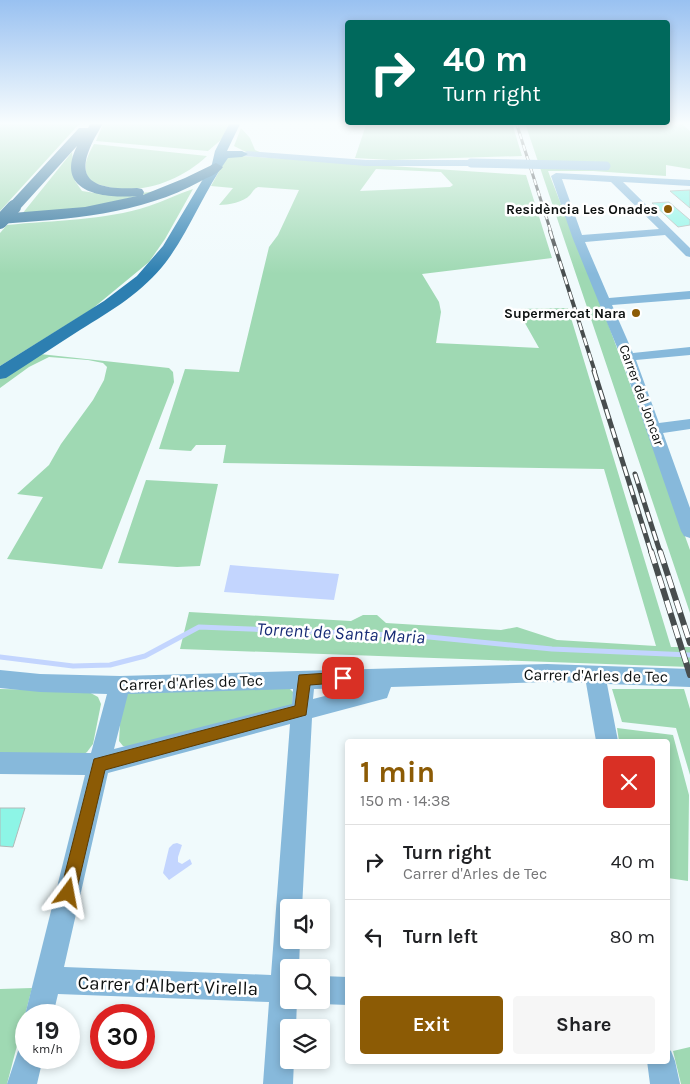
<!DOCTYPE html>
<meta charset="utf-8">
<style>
body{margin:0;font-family:Karla,sans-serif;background:#f6f6f6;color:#202124;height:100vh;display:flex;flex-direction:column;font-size:19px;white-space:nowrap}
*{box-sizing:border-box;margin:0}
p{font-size:16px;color:#757577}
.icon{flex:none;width:28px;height:28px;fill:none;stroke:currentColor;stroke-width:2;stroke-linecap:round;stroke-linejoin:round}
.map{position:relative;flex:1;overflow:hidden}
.details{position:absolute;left:345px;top:739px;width:325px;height:325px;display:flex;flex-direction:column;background:#fff;border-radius:5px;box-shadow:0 2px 8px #0003}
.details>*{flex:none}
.banner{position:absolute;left:345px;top:20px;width:325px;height:105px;border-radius:5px;box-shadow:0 2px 8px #0003;background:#00695c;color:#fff;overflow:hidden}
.controls{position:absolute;left:280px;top:899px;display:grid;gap:10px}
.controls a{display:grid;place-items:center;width:50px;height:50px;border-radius:5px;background:#fff;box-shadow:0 2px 8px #0003;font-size:25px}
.speed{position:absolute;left:15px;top:1004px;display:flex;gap:10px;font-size:25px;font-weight:700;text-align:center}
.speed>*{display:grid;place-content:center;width:65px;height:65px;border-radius:50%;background:#fff;box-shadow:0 2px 8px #0003;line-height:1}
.speed small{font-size:12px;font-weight:400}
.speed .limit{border:8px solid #d22;background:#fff;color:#111}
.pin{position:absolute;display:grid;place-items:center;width:42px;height:42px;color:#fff;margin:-21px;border-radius:10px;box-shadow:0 2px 8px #0006}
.me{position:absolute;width:55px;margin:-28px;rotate:13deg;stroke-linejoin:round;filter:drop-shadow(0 0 4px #0008)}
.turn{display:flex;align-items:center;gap:18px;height:105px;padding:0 15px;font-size:22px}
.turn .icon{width:65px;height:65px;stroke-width:2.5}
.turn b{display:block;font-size:35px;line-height:42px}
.round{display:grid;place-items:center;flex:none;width:52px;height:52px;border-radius:5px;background:#f6f6f6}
.overview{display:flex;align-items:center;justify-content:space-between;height:85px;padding:0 15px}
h1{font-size:30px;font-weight:700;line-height:38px;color:#8c5b05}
.action{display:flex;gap:10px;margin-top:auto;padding:10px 15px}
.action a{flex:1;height:58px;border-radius:5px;background:#8c5b05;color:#fff;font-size:20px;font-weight:700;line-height:58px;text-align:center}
.action a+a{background:#f6f6f6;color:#202124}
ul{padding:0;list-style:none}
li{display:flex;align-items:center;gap:15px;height:75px;padding:0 15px;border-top:1px solid #e0e0e0}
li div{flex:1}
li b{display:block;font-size:19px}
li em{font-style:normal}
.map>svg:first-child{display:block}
</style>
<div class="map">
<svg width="690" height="1084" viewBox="0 0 690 1084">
<rect width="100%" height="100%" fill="#f0fafc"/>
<path fill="#9fd9b3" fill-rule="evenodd" d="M0,122h81l-81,89z
M104,122h125l-7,17 -14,12 -112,-10z
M367,122l145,1 10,33 -131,4 -36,-2z
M680,122l10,9v38l-24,-4v11l-73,-5h-45l62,158 80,221v63l-165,-490z
M241,128l9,10 5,12 9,4 -18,-2 -12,-6z
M94,144l113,12c-31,29 -77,43 -117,25 -9,-13 -3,-24 4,-37z
M72,152l3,29 7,10c30,5 51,4 81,-1l-71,17 -70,7z
M228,155l298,20 26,83 -130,16 17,28 2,10 -5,31 103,5 -22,-39 51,-1 103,339h19v20l-510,-18 9,-37 162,9 12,-6h14l9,8 115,7 16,-3 40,13 99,6 -52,-177 -381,-6 3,-18h-30l-5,6 -32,-2 26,-80 54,3 30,-125 9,-12 21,-45 -41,-3c-4,2 -5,4 -8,8 -6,7 -22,10 -31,10l14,-17 -22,-2zM376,169l65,3 12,13 -3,2 -90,4z
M193,189l-28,50 -16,23 -57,47 -92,57v-133l7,-8c48,-5 96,-4 142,-19 15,-5 29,-12 44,-17z
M40,354l129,14 4,4 1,10 -72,187 -95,-10 36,-62 -26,-3 32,-29 12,-21 32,-44 11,-20 3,-13 -4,-4 -15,-3 -39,-3 -20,10 -29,21v-10z
M146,480l72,4 -18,82 -23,1 -59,-4z
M289,688l4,4 -1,16 -156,42 -13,-4 -4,-5 2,-33 4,-12 6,-5z
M0,689l87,2 11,6 3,7 -8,40 -6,8 -10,7 -77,-2z
M612,689h72l6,20v66l-14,-47 -54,-6z
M617,728l56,7 16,60 -1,86 -20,-3v-137h-49z
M32,988l-25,96h-7v-95z
M690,1047v37h-9l-8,-33z"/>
<path fill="#c3d5fe" d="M230,565l109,9 -5,26 -110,-8z
M177,843l5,2 -4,12v5l4,2 8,-5 2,5 -23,16 -6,-7 6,-25 4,-4z"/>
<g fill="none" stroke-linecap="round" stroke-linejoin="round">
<path stroke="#c3d5fe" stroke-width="5" d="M0,657l73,9 37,-1 35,-9 54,-29 220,9 133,13 138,6"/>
</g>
<path fill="#8df5e6" stroke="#b1bab8" d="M690,190v18l-20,-17z
M669,202l21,18v5l-12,2 -26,-24z
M0,808h25l-12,39 -13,-1z"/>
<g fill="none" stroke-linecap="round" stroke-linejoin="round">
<path fill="#87b9db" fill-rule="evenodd" d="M247,151l119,9h105l5,3 -5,3h-105l-122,-10 -1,-2z
M556,173l134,7v6l-67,-4 67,66v9l-4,-1 -21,-21 -80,7 24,56 81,-7v8l-78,6 21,48 57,-6v8l-54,5 23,63 31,-4v10l-27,4 27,75v30l-6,-2 -3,-5 -60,-174 -48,-118 -22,-63zM562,179l49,3 48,47 -77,6z
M547,664l143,5v18l-83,-3 11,57h-22l-10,-58 -39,-1 -156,5 -4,11 -75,20 -10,190h-13v32h11l-1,28h-10v32h8l-1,28h-7v32h5l-1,24h-30l6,-82 -211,-8 -5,21h-27v3l-1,-3 60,-240 -85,-1v-22l91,1 16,-59 -67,-2 -40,-4v-18l40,4 80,2zM356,688l-43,11 1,-10zM293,689l-1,15 -178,45 14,-55zM290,724l-19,251 -207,-8 44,-194z
M321,976l27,1v28l-27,-1 -9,-4h9z
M26,1045v13h17l-6,26h-30l12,-36z
M668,1049l3,2 4,10 5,23h-30l-3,-23h21z"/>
<path fill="#2d7fb1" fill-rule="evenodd" d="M230,122h11l-14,29h15l6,3 -6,3 -14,1c-24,33 -38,72 -62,104 -23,30 -55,49 -86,68 -25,16 -49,32 -74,48l-6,1v-13l104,-65 33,-25 26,-30 49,-82 3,-13z"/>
<path fill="#226994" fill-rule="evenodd" d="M91,122h13c-29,46 -28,69 33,66l5,1 2,3 -1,3 42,-17 31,-15 7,4c-5,7 -15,10 -22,14 -61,34 -133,38 -201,43v-10l85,-7 52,-11c-34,3 -83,-4 -60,-50l-58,64h-10l-3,-3 73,-79h9z"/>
<g stroke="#474d4e" stroke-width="3">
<path id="rail-far3" d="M516,122l35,110"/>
</g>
<g stroke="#474d4e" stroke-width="4">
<path id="rail-far2" d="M550,231l45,141"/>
</g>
<g stroke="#474d4e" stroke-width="5">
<path id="rail-far1" d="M594,371l57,181
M635,474l25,78"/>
</g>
<g stroke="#474d4e" stroke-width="6">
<path id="rail" d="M651,551l39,124
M660,551l30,92"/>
</g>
<use href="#rail-far3" stroke="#fff" stroke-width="2" stroke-dasharray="6" stroke-linecap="butt"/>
<use href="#rail-far2" stroke="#fff" stroke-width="2.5" stroke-dasharray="8" stroke-linecap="butt"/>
<use href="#rail-far1" stroke="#fff" stroke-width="3" stroke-dasharray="10" stroke-linecap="butt"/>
<use href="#rail" stroke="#fff" stroke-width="4.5" stroke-dasharray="13" stroke-linecap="butt"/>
<path stroke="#87b9db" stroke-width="9" d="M471,163l135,3"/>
<path stroke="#226994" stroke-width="14" d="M0,222l14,-15"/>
</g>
<linearGradient id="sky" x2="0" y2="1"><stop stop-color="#99c1f1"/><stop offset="0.45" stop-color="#f8fdfe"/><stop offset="1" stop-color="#f8fdfe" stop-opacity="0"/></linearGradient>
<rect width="690" height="274" fill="url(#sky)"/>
<path fill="#8c5b05" stroke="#5b3b03" d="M343,672l5,2 2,4 -2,4 -38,3 -4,30 -201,55 -29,123 -2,6 -6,2 -6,-2 -2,-6 34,-134 201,-53 4,-31z"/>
<g fill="#8c5b05" stroke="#fff" stroke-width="2">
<circle cx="668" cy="209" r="5"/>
<circle cx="636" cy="313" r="5"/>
</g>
<g text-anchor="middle" stroke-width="5" stroke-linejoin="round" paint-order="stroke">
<g font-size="14" font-weight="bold" fill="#0d1111" stroke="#fff" text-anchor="end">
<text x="658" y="214">Residència Les Onades</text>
<text x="626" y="318">Supermercat Nara</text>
</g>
<g font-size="14" fill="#0d1111" stroke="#fff">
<text transform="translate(642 395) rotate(70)" y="5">Carrer del Joncar</text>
</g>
<g font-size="16" fill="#0d1111" stroke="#fff">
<text transform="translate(596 675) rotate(1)" y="6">Carrer d'Arles de Tec</text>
<text transform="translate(191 682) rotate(-2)" y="6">Carrer d'Arles de Tec</text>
</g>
<g font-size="18" font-style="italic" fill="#162a75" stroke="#fff">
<text transform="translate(341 633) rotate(3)" y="6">Torrent de Santa Maria</text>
</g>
<g font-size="19" fill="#0d1111" stroke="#fff">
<text transform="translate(168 985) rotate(2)" y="7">Carrer d'Albert Virella</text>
</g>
</g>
</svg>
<div class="controls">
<a><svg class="icon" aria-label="sound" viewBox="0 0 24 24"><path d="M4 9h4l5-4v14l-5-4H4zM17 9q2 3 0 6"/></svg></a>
<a><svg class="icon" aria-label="search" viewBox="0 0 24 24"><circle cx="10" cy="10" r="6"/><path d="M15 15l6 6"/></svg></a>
<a><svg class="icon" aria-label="layers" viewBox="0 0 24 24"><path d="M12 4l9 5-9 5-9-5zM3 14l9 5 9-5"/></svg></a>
</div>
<div class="speed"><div>19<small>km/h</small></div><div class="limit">30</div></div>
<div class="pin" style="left:343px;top:678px;background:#d93025"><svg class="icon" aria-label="arrive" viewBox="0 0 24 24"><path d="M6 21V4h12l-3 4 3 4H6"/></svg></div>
<svg class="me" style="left:68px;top:893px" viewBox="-20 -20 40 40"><path d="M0-17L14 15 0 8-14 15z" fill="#8c5b05" stroke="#fff" stroke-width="4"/></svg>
<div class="banner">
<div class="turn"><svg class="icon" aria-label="right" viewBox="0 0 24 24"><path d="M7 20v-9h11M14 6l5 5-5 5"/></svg><div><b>40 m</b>Turn right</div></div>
</div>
<section class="details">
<div class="overview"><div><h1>1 min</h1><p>150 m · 14:38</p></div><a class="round" style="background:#d93025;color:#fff"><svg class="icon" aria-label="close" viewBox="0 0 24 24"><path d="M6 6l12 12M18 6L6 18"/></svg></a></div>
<ul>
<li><svg class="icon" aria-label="right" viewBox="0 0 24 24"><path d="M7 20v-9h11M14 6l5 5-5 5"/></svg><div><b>Turn right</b><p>Carrer d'Arles de Tec</p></div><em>40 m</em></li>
<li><svg class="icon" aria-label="left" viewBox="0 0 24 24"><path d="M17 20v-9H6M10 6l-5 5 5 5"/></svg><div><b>Turn left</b></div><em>80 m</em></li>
</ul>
<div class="action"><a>Exit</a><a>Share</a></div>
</section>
</div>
